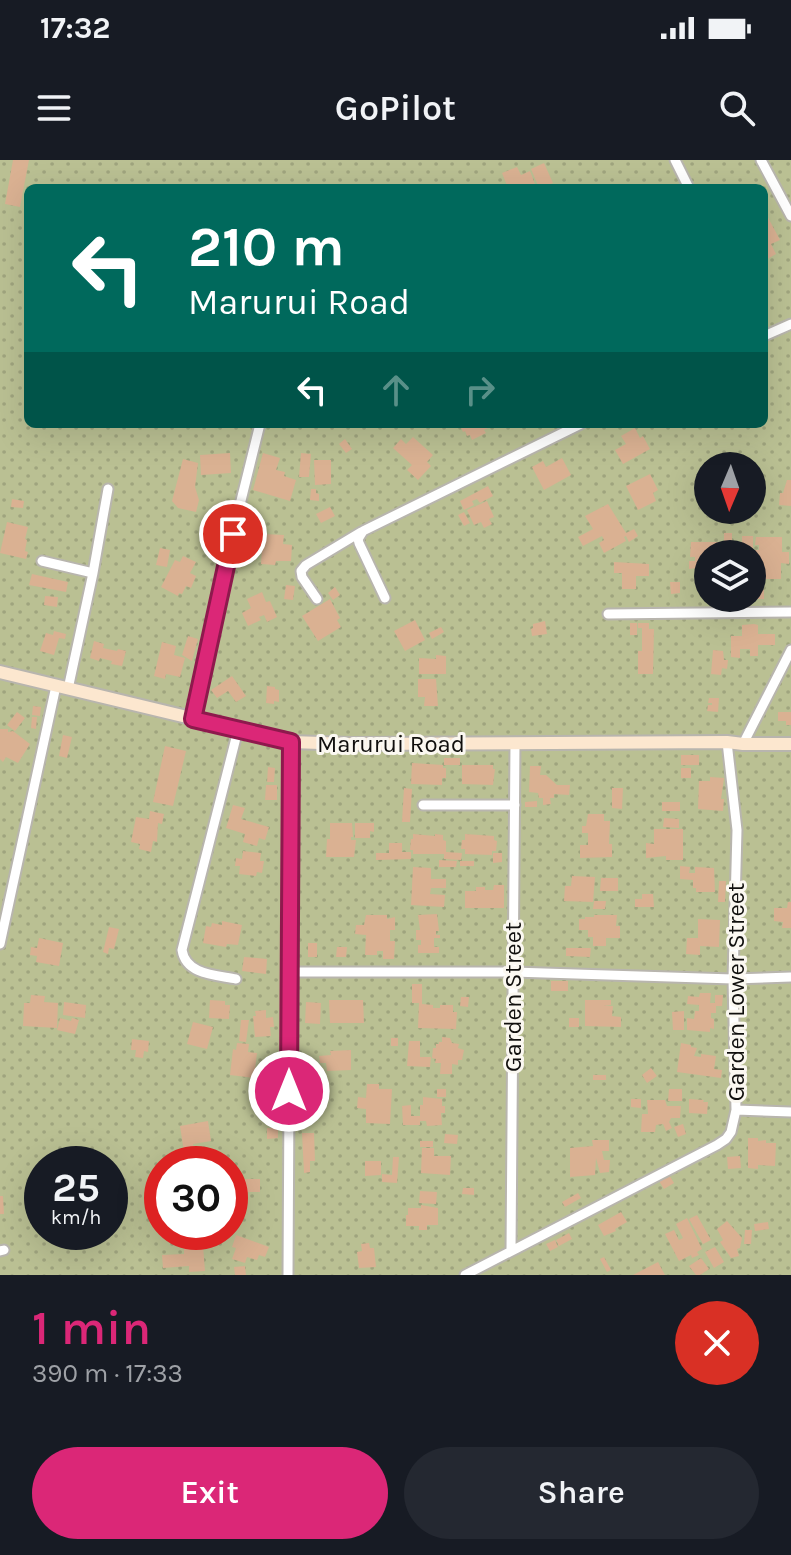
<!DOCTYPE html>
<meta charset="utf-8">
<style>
body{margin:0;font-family:Karla,sans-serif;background:#242831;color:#f1f3f6;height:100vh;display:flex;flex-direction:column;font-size:30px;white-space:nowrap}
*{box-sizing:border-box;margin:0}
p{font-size:26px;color:#9ea1a6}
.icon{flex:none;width:44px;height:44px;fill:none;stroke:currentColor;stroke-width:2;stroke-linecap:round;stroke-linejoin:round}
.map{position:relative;height:1115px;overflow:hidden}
.panel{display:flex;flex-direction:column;background:#171b24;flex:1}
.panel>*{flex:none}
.guide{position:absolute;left:24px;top:24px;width:744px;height:244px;border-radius:12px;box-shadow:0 8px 32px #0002;background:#00695c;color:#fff;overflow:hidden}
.needle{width:52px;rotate:182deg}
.controls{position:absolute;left:694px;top:292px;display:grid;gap:16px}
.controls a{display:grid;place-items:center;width:72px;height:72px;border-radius:50%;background:#171b24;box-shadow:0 8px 32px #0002;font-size:40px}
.speed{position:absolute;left:24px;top:986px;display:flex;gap:16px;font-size:40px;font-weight:700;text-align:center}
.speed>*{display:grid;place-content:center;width:104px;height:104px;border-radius:50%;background:#171b24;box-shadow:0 8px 32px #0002;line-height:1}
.speed small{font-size:20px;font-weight:400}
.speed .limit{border:12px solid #d22;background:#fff;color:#111}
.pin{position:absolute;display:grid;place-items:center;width:68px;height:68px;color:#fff;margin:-34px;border:4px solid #fff;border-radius:50%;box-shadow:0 2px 8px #0007}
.me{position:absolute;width:88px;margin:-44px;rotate:0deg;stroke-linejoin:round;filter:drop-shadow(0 0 6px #0008)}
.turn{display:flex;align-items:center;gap:28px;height:168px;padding:0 32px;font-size:36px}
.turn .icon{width:104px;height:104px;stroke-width:2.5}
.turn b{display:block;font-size:56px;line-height:68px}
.lanes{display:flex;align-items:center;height:76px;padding:0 32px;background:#0003;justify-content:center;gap:40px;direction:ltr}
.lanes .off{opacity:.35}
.round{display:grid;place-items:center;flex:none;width:84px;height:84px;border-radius:42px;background:#242831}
.head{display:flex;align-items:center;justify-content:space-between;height:136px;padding:0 32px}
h1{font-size:48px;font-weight:600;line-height:60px;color:#db2777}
.button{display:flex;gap:16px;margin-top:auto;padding:16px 32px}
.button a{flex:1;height:92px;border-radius:48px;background:#db2777;color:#fff;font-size:32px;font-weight:600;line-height:92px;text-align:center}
.button a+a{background:#242831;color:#f1f3f6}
.status{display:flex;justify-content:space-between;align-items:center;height:56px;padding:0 40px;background:#171b24;direction:ltr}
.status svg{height:22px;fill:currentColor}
header{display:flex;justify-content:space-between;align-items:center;height:104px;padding:0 32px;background:#171b24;font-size:36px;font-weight:600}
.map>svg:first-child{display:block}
</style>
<div class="status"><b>17:32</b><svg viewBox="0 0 49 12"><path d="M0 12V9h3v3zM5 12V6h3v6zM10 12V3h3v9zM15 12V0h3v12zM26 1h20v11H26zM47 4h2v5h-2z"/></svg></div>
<header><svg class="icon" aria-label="menu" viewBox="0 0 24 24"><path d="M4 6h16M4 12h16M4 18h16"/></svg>GoPilot<svg class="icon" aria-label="search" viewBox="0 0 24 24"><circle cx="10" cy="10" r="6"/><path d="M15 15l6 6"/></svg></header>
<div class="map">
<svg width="791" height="1115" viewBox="0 0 791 1115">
<defs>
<pattern id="garden-dots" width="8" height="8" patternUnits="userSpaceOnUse" patternTransform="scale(2)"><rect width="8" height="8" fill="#bac093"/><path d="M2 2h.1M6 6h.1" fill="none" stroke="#9fa47e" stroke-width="1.8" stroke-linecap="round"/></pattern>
</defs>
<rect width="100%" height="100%" fill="#edebe4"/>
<path fill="url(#garden-dots)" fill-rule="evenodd" d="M0,0h791v1115h-791zM28,28h736v236h-736zM708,306h44v44h-44zM708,394h44v44h-44zM42,1004h68v68h-68zM162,1004h68v68h-68z"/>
<path fill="#dab192" d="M13,0h16l-9,47 -15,-3z
M544,3l9,20 -14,5 -8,-19z
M517,7l4,8 9,-4 5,13 -10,4h-17l-6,-15z
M764,50l16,30 -9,4 5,10 -12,7z
M459,264h29l2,3 -6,3 2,3 -14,7 -2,-5 -3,1 -2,-5 -2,1z
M635,268l5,10 3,-2 7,13 -27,15 -8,-14 11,-6 -5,-8z
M413,277l20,18 -6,7 4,4 -13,14 -11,-10 5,-5 -19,-17 8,-9 5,5z
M345,279l7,10 -6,4 -7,-9z
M230,293l1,20 -30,2 -1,-20z
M263,293l17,5 -4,12 9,2 -1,4 12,4 -6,21 -37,-11z
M301,293l10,1 -2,23h-10z
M562,298l9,17 -27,15 -12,-23 11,-6 3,6z
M183,299l15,4 -3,24 4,13 -3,12 -18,-4 -6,-7z
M314,300h17v24l-16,1z
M650,314l8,16 -5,3 3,8 -18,9 -12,-24z
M787,320h4v26l-12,-1 1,-12h3z
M488,326l5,10 -13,7 -3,-4 -5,2 2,4 -10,5 -4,-9z
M311,329h5v4l3,1v7l-9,-1z
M12,339l12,2 -1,7 -12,-1z
M487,341l7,16 -5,2 3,5 -8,4 -3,-6 -7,3 -7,-15z
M608,344l18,29 8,-4 4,7 -9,6 -3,-6 -2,1 2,4 -22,12 -5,-10 5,-3 -2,-4 -19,10 -5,-9 15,-8 -8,-13z
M330,347l5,9 -14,7 -5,-9z
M464,352l6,11 -6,3 -6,-11z
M7,362l21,5 -3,12 2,1 -2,11 3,1 -2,7 -26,-6z
M724,373h8v19h-8z
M263,374l21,1 -1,9 9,1 -1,16h-15l-1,4 -14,-1z
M742,376h11v16h-11z
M756,377h26v15h7v12l-8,-1v16h-23l1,-18h-4v-11h4v-5h-4z
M691,382h30v11l-13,1v13l-19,2v-8h6v-4h-5z
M160,388l10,2 -3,17 -11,-2z
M183,396l13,6 -6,11 6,3 -5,12 -5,-2 -4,8 -3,-1 -1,3 -17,-9 14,-27 5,2z
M614,402l35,2v12h-13v13h-14v-16h-8z
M32,414l36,8 -2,10 -37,-7z
M670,422h10v11l-9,1z
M286,425l9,1 -2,14 -9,-1z
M335,427l5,8 -7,5 -5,-7z
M752,430h12v9h-12z
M262,432l4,10 4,-1 7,16 -10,5 -3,-7 -5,2 2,3 -13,6 -6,-13 9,-5 -4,-9z
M45,436l13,1 -1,10 -13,-2z
M330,439l10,19 -3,2 4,7 -23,14 -16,-25z
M415,460l10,20 -20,11 -11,-20z
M545,461l2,13 -15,2 -1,-7 2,-1v-4z
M630,463h7v12h-7z
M638,463h11v6h5l-1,45h-15v-23h4v-23h-4z
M754,464l4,1v9h17v11h-17v11h-8v-7h-10v9l-9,-1v-21h11v-11z
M441,467l3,5 -12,7 -3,-6z
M54,471l12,3 -1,5 -6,-1 -5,17 -14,-4 6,-18 7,2z
M188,476l10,3 -6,22 -10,-6z
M94,481l10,3 -1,4 14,3 1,-2 8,2 -4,15 -11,-2 1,-3 -12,-3 -1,3 -9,-3z
M162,482l14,4 -2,9 11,3 -5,19 -14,-3 -1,5 -11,-3z
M713,490l10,1 1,9h4l-1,9 -5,-1 -1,7 -10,-1z
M436,495l10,1v18h-27v-16l17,1z
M232,516l14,20 -10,6 -8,-11 -11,7 -6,-8z
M418,519h18l2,27h-14l1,-9h-7z
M267,526l8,1v2l4,1v12l-5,-1v3l-8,-1z
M709,538h10l-1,14 -11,-1 1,-6h4v-2h-4z
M33,546l8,1 -1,9 -8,-1z
M17,552l8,6 -10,13 -8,-6z
M778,552h13v13h-5v-4h-8z
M32,557h5l-1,12 -5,-1z
M0,569h8v3l5,-1 17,13 -12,19 -12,-6 -3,5 -3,-3z
M63,575l9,2 -5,21 -8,-2z
M165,586l21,5 -13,55 -20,-4z
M681,595h18v10h-18z
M444,598h16v7h-16z
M412,603l31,2v3h3v10h-4v7l-31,-1z
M462,605h31v4h2l-2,16 -31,-1z
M530,606h11l-1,9h6l11,10h13l-1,10 -15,-1v4h-4l1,6 -8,1v-7h-4l-1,-5 -9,-1z
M268,607l7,1 -1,14h-7z
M681,608h10v10h-10z
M710,617l14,1 -3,21h3l-1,12 -25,-2 1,-28h11z
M266,625h11v15h-12z
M404,628l8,1 -2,33h-8z
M612,628h11l-1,21 -10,-1z
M537,641v6h-12v-5z
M662,642h18v9h-18z
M233,645l12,3 -4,11 28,8 -4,13 -6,-2 -2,8 -14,-4 2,-8 -19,-6z
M150,651l14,3 -2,10 -4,-1 -1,19 -4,-1 -2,11 -12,-3 1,-5 -9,-2 5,-25 13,2z
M588,654h16v7h6l-1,23h3v13l-32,1v-13h8v-12h-6v-7h4z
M664,658l15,1v9l-16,-1z
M330,663h22l1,14h-2v3h5l-2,17h-28l1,-18h3z
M355,663h19v9l-4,-1v7h-15z
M654,669h29v31h-17v-4l-20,2v-15l8,1z
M413,674l22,2v-2l8,1v5l3,1v11l16,1 -1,7 -17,-1v-5h-31v-4h-3l1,-11h2z
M465,674l29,2v4l3,1 -1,10h-4v4l-27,-1v-5h-4l1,-9h3z
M389,683h13v9h9v7l-35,1v-7h13z
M243,691l18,2 -1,8h4l-2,12 -5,-1 -1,4 -17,-2 1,-8h-5l1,-8 6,1z
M493,693h9v9l-9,1z
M439,700l18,1 -1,6h-17z
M460,701h14v5h-14z
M680,706l10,1 -1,6h6v-6l19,1 1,24h-19v-4h-3v-8l-13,-1z
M413,707l18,1v11h15v9h-15l-1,6 15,1 -1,12 -33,-2z
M572,716l23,1 -2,25 -29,-1 1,-15h6z
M601,718h17v13h-18z
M719,721h7l-1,21h-7z
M494,725h10v23h-39v-17h11v-4h9v3h8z
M642,734h11l1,13h-19v-8h7z
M594,741h12l-1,8h-12z
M788,742h3v26h-9l1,-6 -9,-1v-13h13z
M437,754l2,17h-3v4h4v3h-6v9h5v6h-21v-8h3v-5h-5v-10h4l-2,-15z
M366,755h21v4l8,-2v13h-5v11h5l-1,18h-11v-8h-6v4h-12l1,-20 -11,-1 1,-9h8z
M594,755h23l-1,11h4v12h-14v8h-13v-9h-5v-7h-9v-11h6v-2h9z
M698,759l22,1 -1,27 -19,-1v9l-14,-1 1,-16h11z
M222,761l20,4 -4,20 -11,-1 -1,3 -23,-4 3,-17 5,1 1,-4 10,2z
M109,767l10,2 -5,20 -5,-1 -1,6 -5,-2z
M39,778l24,5 -4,23 -23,-4 1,-6 -7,-1 1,-8 6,1z
M308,783h9v14h-9z
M337,787h10l-1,10h-10z
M566,788h25l-1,9 -24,-1z
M244,797l23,2 -1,15 -24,-3z
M551,821h17v10h-17z
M412,824h10v20l11,1v3h7v-3h13v7h4l-1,17 -38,-1 1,-25h-7z
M700,833h11l-1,10h5v-8h8l-1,11h-6v7h-5v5l3,1v10l-4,-1v4l-23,-2v-12l7,1 1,-8h4v-6l-12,-1 1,-8 11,1z
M31,835l14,1 -1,6 14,1 -1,25 -34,-2 1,-23h6z
M461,837h8l-1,10 -8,-1z
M210,840l15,1v4h5l-1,14 -20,-1z
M329,840h34l1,23h-34z
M585,840h26v5l-7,1h9l-1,10 9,1v10l-36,-1z
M64,842l22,3 -1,13 -22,-3z
M306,842l15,1 -1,21 -15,-1z
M266,850v8l7,-1 1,10h-4l1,9 -16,1 -2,-21h3l-1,-5z
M684,851v19h-11l-1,-18z
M60,858l11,3 1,-3 7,2 -4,14 -18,-4z
M569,858h10v9h-10z
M241,860h8l-3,22 -7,-1z
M193,862l20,5 -6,22 -20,-5z
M442,877l8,1 2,5 7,1 -1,4 6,2 -2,10h-4v5l-6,-1v10h-12l1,-11h-6l1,-4 -4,-1 1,-10h3v-4h3v-2h3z
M391,878h7v8h-7z
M132,879l17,2 -1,11 -4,-1 -1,7 -8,-1 1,-7h-5z
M409,881h11v16h11l-1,10 -23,-1z
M237,883l12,1 -1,8 9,1 -3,25 -24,-3 3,-26 3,1z
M681,883l10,2v2l6,1 -3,8 7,1v-3l15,2 -2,13 8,1 -1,8 -44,-6z
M351,890v20l-24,1 -1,-8h-6l-1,-7 12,-1 -1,-4z
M651,908l6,8 -10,7 -5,-8z
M593,915h13v5h-13z
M367,924h12v5h13l-2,35 -24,-1v-14l-9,-1 1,-11 8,1z
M437,929h9v8h-9z
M669,929h13v12h-14z
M423,937l19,2v7h3v7h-4l1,12 -15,1 -1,-5h-6v4h-17l-1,-19 9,-1v11h9v-11h3z
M631,939h10v9l-10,-1z
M689,939l15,1 -1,2h5l-1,12 -18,-1z
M647,940h18l2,6h14l-1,12h-9l-2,4 3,6 -6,3 -3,-7 -7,1 -1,7h-14l1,-18h6z
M208,961l3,20 -18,3 2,7 -11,1 -4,-26z
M683,964l3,10 -8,3 -4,-10z
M267,968h11v10l-11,1z
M302,973h12l1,28h-5v11l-6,1z
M445,974l13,1 -1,9 -13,-1z
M748,978h10v3l8,-1v3h10l-1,23 -17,-1v4l-10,-1z
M592,980h17v11h-7l2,9h6l-1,12 -9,1 -4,-15 -1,17 -25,2v-29l23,-2z
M420,981h13v6h-13z
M422,988h12v8h17l-1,19 -29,-2z
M740,996l1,12 -13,1 -1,-12z
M393,997h6l-2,26 -15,-1v-8l10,1z
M365,1001h16v14l-16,1z
M669,1015l5,8 -10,6 -5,-8z
M235,1019h25v13h-19l-1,20h-10v-29h5z
M463,1028h11v7l-12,-1z
M420,1031l17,1 -1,12 -17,-1z
M578,1033l3,5 -16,9 -3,-5z
M0,1036h3l1,18h-4z
M421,1045l17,3v17h-11v5h-8v-4h-13v-11h2v-7h13z
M621,1052l6,10 -12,7 1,2 -12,5 -6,-11z
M697,1055l14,25 -8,4 -14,-25z
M687,1058l15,31 -5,3 2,3 -7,3 -1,-3 -12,6 -14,-27 9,-4 5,10 4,-2 -7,-14z
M727,1061l15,17 -2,10 -3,1 2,7 -8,2 -11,-16 3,-2 -6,-11z
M768,1062l1,7 -14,2 -1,-7z
M745,1070h7l-1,14h-7z
M569,1073l3,6 -13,7 -3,-6z
M236,1075l33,12 -4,10 -6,-2 -2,5 -10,-3 -2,6 -13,-4 4,-11 -4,-1z
M555,1080l3,7 -8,4 -4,-7z
M369,1083l1,5h4l2,19 -17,1 -2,-16 5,-1 -1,-7z
M203,1086l2,25 -16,1v-6l-26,2 -1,-13 22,-1v-6z
M715,1087l9,15 -10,6 -9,-16z
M604,1097l7,13 -4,2 -7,-13z
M701,1098l8,11 -9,6h-4l-7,-9z
M658,1102l7,13h-32z
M245,1106l1,9h-11l-1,-8z"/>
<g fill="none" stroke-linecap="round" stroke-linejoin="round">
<g stroke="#b8b5ae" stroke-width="13">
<path id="street" d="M675,0l14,28
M761,0l30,56
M764,176l27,-12
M42,401l51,12 -25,116
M93,413l15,-84
M385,438l-26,-55 -1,-4 5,-8 218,-107
M317,439l-15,-22 -1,-6 5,-6 55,-33
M608,454l183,-2
M193,559l33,-158 34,-137
M743,584l48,-94
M423,645h92
M0,784l56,-258
M290,812h223l220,7 58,-2
M236,819c-20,-4 -50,-4 -54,-29l56,-220
M736,950l55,2
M0,1091l4,-1
M511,1091l4,-508
M288,1115l3,-533
M465,1115l252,-130 9,-6 5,-7 5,-22 -3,-131 4,-149 -10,-88"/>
</g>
<g stroke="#b8b5ae" stroke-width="16">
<path id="secondary" d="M0,512l291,70 59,2 377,-2 16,2h48"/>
</g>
<use href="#street" stroke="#fff" stroke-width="9"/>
<use href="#secondary" stroke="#fce7cf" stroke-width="12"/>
</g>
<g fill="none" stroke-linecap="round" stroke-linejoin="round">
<g stroke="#8e194d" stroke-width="20">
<path id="route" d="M233,374l-40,185 98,23 -2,349"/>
</g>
<use href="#route" stroke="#db2777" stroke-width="14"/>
</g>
<g text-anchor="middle" stroke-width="6" stroke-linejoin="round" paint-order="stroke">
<g font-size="24" fill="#100f0d" stroke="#fbf8f1">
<text x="391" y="592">Marurui Road</text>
<text transform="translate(736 832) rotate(-90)" y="8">Garden Lower Street</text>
<text transform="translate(513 837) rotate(-90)" y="8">Garden Street</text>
</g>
</g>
</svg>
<div class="controls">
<a><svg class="needle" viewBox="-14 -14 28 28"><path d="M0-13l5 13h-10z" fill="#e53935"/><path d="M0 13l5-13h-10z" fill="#9ea1a6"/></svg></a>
<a><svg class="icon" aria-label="layers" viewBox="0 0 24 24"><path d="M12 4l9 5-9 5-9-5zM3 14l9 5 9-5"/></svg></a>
</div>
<div class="speed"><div>25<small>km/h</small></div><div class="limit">30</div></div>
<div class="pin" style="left:233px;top:374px;background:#d93025"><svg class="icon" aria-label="arrive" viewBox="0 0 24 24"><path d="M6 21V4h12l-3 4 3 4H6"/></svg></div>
<svg class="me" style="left:289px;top:931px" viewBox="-20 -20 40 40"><circle r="17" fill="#db2777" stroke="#fff" stroke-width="3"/><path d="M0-11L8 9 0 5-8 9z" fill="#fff"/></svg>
<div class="guide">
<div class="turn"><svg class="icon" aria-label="left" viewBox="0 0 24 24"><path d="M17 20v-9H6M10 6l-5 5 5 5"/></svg><div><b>210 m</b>Marurui Road</div></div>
<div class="lanes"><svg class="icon" aria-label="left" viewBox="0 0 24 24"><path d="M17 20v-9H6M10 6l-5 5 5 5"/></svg><svg class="icon off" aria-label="ahead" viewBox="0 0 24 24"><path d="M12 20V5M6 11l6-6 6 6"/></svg><svg class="icon off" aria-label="right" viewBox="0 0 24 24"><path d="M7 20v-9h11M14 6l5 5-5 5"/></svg></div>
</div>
</div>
<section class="panel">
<div class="head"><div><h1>1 min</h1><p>390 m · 17:33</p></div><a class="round" style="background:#d93025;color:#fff"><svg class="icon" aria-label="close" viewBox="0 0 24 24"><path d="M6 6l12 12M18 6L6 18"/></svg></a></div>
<div class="button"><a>Exit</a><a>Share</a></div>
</section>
